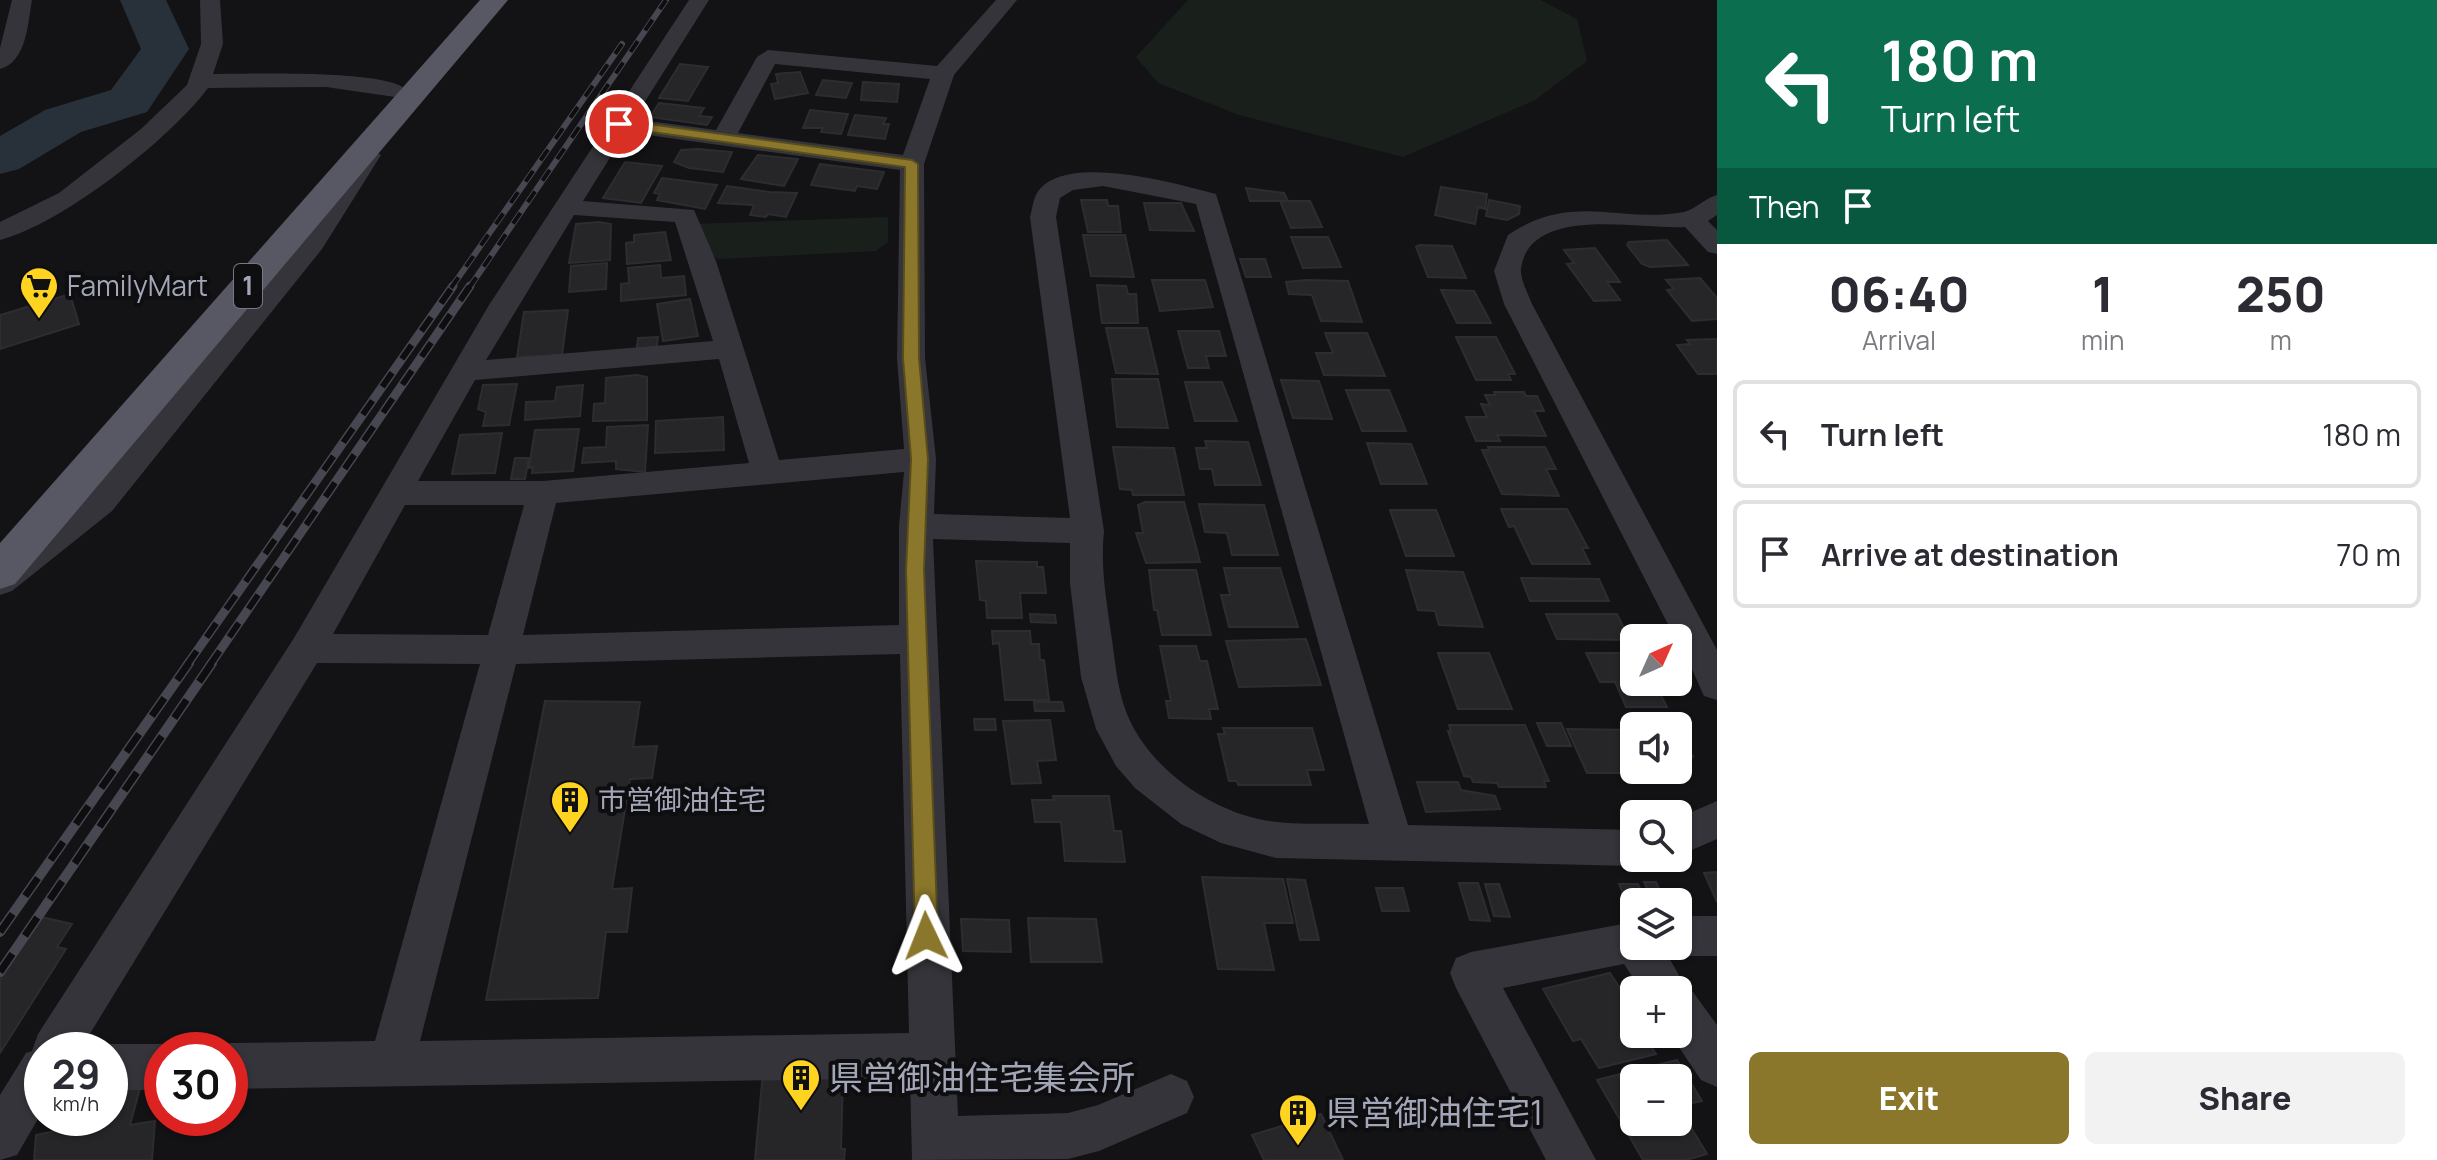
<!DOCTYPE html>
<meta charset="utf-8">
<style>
body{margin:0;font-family:Manrope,"Noto Sans JP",sans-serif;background:#f2f2f3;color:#2b2b33;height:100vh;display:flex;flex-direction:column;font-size:30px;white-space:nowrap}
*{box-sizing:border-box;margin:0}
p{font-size:26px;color:#7c7c81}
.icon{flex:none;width:44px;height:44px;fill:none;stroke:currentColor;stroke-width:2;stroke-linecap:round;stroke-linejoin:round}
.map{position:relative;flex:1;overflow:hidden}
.sheet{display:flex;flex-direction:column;background:#fff;width:720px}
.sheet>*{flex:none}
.hud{background:#0b6e4f;color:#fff;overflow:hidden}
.needle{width:52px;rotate:45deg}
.tools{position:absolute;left:1620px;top:624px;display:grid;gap:16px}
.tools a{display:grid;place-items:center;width:72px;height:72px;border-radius:12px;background:#fff;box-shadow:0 2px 6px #0004;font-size:40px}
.speed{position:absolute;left:24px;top:1032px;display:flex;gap:16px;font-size:40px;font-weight:700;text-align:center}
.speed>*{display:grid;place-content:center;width:104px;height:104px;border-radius:50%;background:#fff;box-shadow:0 2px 6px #0004;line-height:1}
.speed small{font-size:20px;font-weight:400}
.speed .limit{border:12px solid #d22;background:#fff;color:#111}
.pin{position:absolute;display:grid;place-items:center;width:68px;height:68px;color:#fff;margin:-34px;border:4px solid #fff;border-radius:50%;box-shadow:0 2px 8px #0007}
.me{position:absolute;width:88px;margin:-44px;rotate:358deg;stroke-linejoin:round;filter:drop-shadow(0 0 6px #0008)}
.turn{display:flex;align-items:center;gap:28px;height:168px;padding:0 32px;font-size:36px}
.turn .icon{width:104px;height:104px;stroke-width:2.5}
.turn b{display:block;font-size:56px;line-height:68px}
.then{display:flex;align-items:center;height:76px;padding:0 32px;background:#0003;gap:16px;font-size:30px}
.eta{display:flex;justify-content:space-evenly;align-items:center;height:136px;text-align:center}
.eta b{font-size:48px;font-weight:800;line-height:56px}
.action{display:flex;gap:16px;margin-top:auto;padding:16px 32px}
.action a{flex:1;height:92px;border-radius:12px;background:#8a772b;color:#fff;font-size:32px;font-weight:800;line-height:92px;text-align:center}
.action a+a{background:#f2f2f3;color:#2b2b33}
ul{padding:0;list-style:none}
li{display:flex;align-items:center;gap:24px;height:108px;margin:0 16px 12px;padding:0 16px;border:4px solid #e1e1e2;border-radius:12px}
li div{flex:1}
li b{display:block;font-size:30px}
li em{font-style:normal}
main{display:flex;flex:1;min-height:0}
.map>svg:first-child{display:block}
</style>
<main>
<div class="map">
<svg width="1717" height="1160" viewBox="0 0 1717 1160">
<rect width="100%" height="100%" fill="#131315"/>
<path fill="#19201b" d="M1188,0h352l37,19 10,42 -52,39 -132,57 -164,-42 -81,-32 -22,-26z
M888,217v25l-12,9 -157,8 -12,-6 -13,-29z"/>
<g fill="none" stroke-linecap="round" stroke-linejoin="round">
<path fill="#28303a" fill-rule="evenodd" d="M120,0h46l23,49 -42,63 -66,20 -62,37 -19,5v-38l45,-26 66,-20 30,-41z"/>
</g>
<path fill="#262629" stroke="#2d2d31" stroke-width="2" d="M680,64l28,3 -20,34 -29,-3z
M800,72l8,21 -33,6 -4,-15 7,-1 -2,-9z
M823,80l29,3 -6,15 -30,-3z
M863,82l36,2 -2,18 -36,-2z
M659,103l45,5 -5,8 13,1 -5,8 -57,-8z
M810,110l38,4 -7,20 -20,-2 2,-4h-20z
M855,115l31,3 -3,6h6l-4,15 -37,-4z
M698,149l34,3 -9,20 -34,-4 -15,-6 7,-12z
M758,155l40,4 -14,27 -43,-7z
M625,162l37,4 -21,37 -38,-5z
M820,164l64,8 -7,17 -20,-3 -2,5 -44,-6z
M662,178l55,7 -12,24 -48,-9 3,-6 -6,-1z
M727,186l42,6 28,1 -11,24 -18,-3 -2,3 -16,-2 4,-10 -36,-2z
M1441,187l46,7 -2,15 -7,-2 -3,17 -40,-9z
M1246,188l38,5 4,8h-38z
M1081,200h26l1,6h10l3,26h-33z
M1489,200l31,6 -1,8 -12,6 -21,-4z
M1280,201h30l12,26 -31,1z
M1144,203h37l13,28 -44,-1z
M599,222l12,2 -1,36 -41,3 7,-39z
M665,232l6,28 -44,4 -1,-21 8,-1v-7z
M1083,235h42l9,42 -43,-1z
M1291,237h37l13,30 -38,1z
M1667,240l21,25 -38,2 -8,-3 -15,-19 2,-3z
M1419,245l33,1 14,32 -38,-1 -12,-30z
M1595,248l25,34h-13l13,18 -26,1 -27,-37 7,-1 -10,-13z
M1240,259h25l6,18h-25z
M607,263l-1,26 -37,3 2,-26z
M660,265l1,13 23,-2 2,19 -65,6v-17l8,-1 -1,-15z
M1700,278l17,20v21l-25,2 -25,-31 7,-1 -8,-9z
M1152,280h53l8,27 -53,4z
M1307,280l41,1 14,41 -41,-1 -9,-26 -23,-1 -3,-12z
M1097,285l29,1 2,8h8l2,29h-36z
M1441,290l33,1 17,32h-34z
M70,294l9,30 -79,25v-34z
M690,299l8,37 -35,5 -6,-37z
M568,310l-6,45 -45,2 7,-45z
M1106,328h41l11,46 -42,-1z
M1178,331h41l7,25h-20l3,12h-21z
M1325,333h42l18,43 -61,-1 -8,-22h17z
M658,337l-2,16h-20l2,-15z
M1456,337h40l19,37h-7l3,6h-35z
M1717,339v35h-19l-21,-29 13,-1 -3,-4z
M637,375l10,2v43l-54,1 1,-17 11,-1 1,-25z
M1112,379h46l10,49 -51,-1z
M1281,380l38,1 13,38 -39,-1z
M1185,382h37l15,39h-42z
M517,384l-8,41 -26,1 3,-14 -8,-3 5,-24z
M583,385l-3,31 -55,4 1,-18 29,-1 2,-14z
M1346,390h43l17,41h-44z
M1494,392h30l2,4h11l7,15h-10l12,25 -49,-1 3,6h-24l-10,-24h21l-6,-13 9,1 -5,-10h10z
M723,417l1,33 -69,3 1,-32z
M648,425l-3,47 -29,-3v-8l-34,2 2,-15 22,-1 1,-20z
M579,429l-6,42 -41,2 1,-6 -4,1 6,-38z
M502,433l-7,40 -43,1 8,-39z
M1205,441l43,1 13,43h-46l-3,-16h-12l-4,-21h11z
M1367,443l44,1 16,40h-46z
M1113,447l61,1 10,47h-51l-1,-5 -12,-1z
M1488,447h57l11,22h-10l13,27 -57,-2 -20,-44h7z
M515,458h14l-4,21h-14z
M1145,502h39l16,60 -54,1 -10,-30h7l-5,-28z
M1199,504l65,1 14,50h-46l-5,-22 -22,-1z
M1501,509h66l21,39h-6l8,16h-58l-18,-38 -5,1z
M1390,510h46l18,46h-48z
M976,561l61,1v5h6l3,26h-26l2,25h-35l-1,-17 -6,-1z
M1224,568h56l18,59h-69l-8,-32h9z
M1149,570h47l15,65h-49l-5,-25h-3z
M1406,570l57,2 20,55 -44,-2 -4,-14 -17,-1z
M1521,578l78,1 10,22h-79z
M1030,614l25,1 1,8 -25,-1z
M1546,614h71l13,26 -73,-1z
M992,631h38l1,13h8l1,16h4l5,40h-44l-6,-57 -6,1z
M1306,639l15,46 -82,2 -13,-46z
M1160,646h36l4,15h7l11,48h-9l2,10 -42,-1 -3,-17h5z
M1438,653h51l23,56h-54z
M1586,653h48v29h20l13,25h-41l-11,-25h-15z
M545,701l95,1 -7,45 24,-1 -5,32 -22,1 -18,110 20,-1 -5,44h-21l-8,66 -112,2z
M1034,702h28l2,9h-29z
M974,719h21l1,11h-21z
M1050,720l6,40 -19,1 4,22 -29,1 -9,-63z
M1537,723h24l10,23h-24z
M1449,725h76l24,56h-5l2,6h-47l-2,-4 -24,-1 -2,-5 -7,-1 -16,-45 3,1z
M1223,728h89l12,42h-17l4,15h-73l-1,-4h-8l-11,-47h7z
M1567,729l67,1v40l9,3h-56z
M1678,748l15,8 -15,23 -15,-9h15z
M1417,782h41l3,8 34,6 5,13 -74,3z
M1053,796h56l5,35h7l4,31 -60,-1 -4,-39h-26l-3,-22h22z
M1717,872v30l-13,-29z
M1202,877l81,2 10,44h-29l10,47 -56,-1z
M1287,879l18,1 14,60h-19z
M1644,882h12l9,20h-12z
M1459,883h19l12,38 -20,-1z
M1485,884h14l11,33 -16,-1z
M1619,884h19l8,18 -19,1z
M1376,888h27l6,23h-27z
M41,917l31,7 -15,23 9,2 -66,104v-73z
M1028,918l68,1 6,43h-71z
M961,919l48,1 2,32 -48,-1z
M1610,973l24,37v24h10l12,20 -57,14 -18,-29 -8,2 -30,-52z
M1677,1060l25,41 -24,5v-28h-44v44h44v-16l29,48 -21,6h-43l-46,-80z
M763,1071l80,3 -2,75h4l-1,11h-89z
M142,1081l-12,44 25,-4 -3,39h-118l2,-25 24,-5 3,-12h47v-33z
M1321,1114l22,46h-79l-12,-25z"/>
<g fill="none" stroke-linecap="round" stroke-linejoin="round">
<path fill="#34343a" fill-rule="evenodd" d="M12,0h20c-4,22 -5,62 -32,69v-21z
M200,0h20l3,44 -10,30c31,0 177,-5 193,16l-11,7 -69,-10 -118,1c-38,51 -146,136 -208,152v-18l59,-29 82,-64 46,-44 14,-41z
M689,0h20l-75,119 82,11 41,-73 11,-7 169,16 59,-66h21l-63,75 -30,89 1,194 11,101 -2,55 136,4 -40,-301c2,-7 3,-17 7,-24 26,-42 141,-9 179,1l192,631 226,5v28h16l-2,3 -14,5 -358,-8 -55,-15 -40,-19 -46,-36 -19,-22 -20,-37 -15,-52 -11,-94v-40l-137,-4 25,577 110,-3 30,-8 73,-31 16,7 7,16 -7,16 -88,38 -31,8 -156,1 -2,-82 -680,11v-39h-16l16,-7 145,-2 105,-377 -163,-1 -237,387h-38v62l-25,43 -17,5v-65l26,-42 6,-2 6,-17 256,-396 195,-333zM775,64l155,15 -27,76 -165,-22zM626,132l274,38 -3,188 7,91 -125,11 -63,-199 -22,-51 -111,-9zM1103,186l93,18 173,620c-31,-1 -62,1 -92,-2 -58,-6 -120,-47 -146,-99 -13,-26 -15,-55 -19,-83 -5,-37 -12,-72 -8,-109l-48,-314 4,-19 13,-8zM574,215l101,7 38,119 -227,19zM719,359l30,104 -206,18h-125l57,-101zM904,472l-5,54v99l-376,10 33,-132zM405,505h119l-36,130 -155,-1zM900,654l9,379 -489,8 96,-377z
M369,148l12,7 -59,94 -210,262 -100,80 -12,4v-32l90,-68 213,-256 57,-89z
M1717,195v20l-9,6 9,9v24l-9,-2 -23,-25c-44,3 -156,-23 -164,42 -1,10 7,25 11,35l185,346v50l-13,-4 -26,-58h-3l-171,-334 -10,-33 14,-36c65,-44 110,-11 176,-23 12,-3 21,-14 33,-17z
M1717,801v38l-39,17v-38z
M1678,916h39v40h-39l-13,-5 22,38 6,3 24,33v62l-16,-7 -31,-46h8v-44h-37l-17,-26 -121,24 93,172h-50l-90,-172 -6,-15 6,-15 15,-6 163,-30v24h44z
M110,1044h52l13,6h-13v40h-52v-40h-13z"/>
<path fill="#575863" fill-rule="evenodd" d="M480,0h28l-493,584 -15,5v-46z"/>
<g stroke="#464750" stroke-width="6">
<path id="rail-far2" d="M451,288l171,-244
M469,288l197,-288"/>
</g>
<g stroke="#464750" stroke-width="9">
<path id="rail-far1" d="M187,665l266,-379
M210,665l260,-379"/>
</g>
<g stroke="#464750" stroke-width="10">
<path id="rail" d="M0,932l189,-269
M0,972l212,-309"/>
</g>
<use href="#rail-far2" stroke="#0e0e10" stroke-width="4" stroke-dasharray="13" stroke-linecap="butt"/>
<use href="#rail-far1" stroke="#0e0e10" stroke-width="6" stroke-dasharray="17" stroke-linecap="butt"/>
<use href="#rail" stroke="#0e0e10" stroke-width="7" stroke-dasharray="22" stroke-linecap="butt"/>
</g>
<path fill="#8a772b" stroke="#5a4d1c" stroke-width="2" d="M619,120l293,40 6,4 1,194 9,101 -4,111 14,366 -4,8 -8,3 -8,-3 -3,-8 -9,-366 5,-111 -8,-101 2,-191 -290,-40 -2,-3z"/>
<defs>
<g id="supermarket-pin" transform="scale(2)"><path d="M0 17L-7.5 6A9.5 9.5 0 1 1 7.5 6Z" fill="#ffd421" stroke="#0e0e10"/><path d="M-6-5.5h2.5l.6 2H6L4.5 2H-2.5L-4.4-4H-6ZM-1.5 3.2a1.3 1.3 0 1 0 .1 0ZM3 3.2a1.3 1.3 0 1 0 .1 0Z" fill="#111"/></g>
<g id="building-pin" transform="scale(2)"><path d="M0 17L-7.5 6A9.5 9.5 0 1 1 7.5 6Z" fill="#ffd421" stroke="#0e0e10"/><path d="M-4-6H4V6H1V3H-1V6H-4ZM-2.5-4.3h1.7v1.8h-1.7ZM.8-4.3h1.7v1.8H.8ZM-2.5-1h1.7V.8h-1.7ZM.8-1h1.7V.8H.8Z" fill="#111"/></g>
</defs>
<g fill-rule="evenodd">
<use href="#supermarket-pin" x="39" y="286"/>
<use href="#building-pin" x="570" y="800"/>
<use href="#building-pin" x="801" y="1078"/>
<use href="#building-pin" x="1298" y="1113"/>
</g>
<g text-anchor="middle" stroke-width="8" stroke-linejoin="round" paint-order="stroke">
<rect fill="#0e0e10" stroke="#767885" stroke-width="2" x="234" y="264" width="28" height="44" rx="6"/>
<g font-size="26" font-weight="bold" fill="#a3a6b7">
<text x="248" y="295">1</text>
</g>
<g font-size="28" fill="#a3a6b7" stroke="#0e0e10" text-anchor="start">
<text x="67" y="296">FamilyMart</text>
<text x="598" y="810">市営御油住宅</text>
</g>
<g font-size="34" fill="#a3a6b7" stroke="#0e0e10" text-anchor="start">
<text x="829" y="1090">県営御油住宅集会所</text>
<text x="1326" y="1125">県営御油住宅1</text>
</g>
</g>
</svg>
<div class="tools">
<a><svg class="needle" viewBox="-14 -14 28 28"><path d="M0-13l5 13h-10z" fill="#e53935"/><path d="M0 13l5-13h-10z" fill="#7c7c81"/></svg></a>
<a><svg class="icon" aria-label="sound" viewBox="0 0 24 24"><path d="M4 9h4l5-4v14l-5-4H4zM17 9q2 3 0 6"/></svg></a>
<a><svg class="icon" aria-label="search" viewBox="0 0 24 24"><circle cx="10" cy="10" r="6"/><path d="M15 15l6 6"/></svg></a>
<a><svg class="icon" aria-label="layers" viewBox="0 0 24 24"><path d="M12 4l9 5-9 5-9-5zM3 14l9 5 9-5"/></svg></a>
<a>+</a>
<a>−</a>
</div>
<div class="speed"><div>29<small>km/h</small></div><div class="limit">30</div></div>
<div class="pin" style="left:619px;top:124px;background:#d93025"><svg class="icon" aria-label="arrive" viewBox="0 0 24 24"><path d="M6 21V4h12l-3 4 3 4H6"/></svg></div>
<svg class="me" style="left:926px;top:936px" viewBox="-20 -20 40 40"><path d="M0-17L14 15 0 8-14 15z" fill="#8a772b" stroke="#fff" stroke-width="4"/></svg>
</div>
<section class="sheet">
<div class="hud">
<div class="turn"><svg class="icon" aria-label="left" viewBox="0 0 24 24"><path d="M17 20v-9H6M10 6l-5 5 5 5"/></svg><div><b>180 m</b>Turn left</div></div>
<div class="then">Then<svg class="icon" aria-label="arrive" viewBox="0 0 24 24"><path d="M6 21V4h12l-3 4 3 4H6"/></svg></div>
</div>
<div class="eta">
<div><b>06:40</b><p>Arrival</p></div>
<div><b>1</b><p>min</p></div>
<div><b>250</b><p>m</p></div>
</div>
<ul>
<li><svg class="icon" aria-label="left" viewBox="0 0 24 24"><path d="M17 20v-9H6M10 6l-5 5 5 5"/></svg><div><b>Turn left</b></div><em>180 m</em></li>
<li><svg class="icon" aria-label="arrive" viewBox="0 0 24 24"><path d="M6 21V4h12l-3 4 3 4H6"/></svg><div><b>Arrive at destination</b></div><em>70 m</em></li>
</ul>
<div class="action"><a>Exit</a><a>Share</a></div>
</section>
</main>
